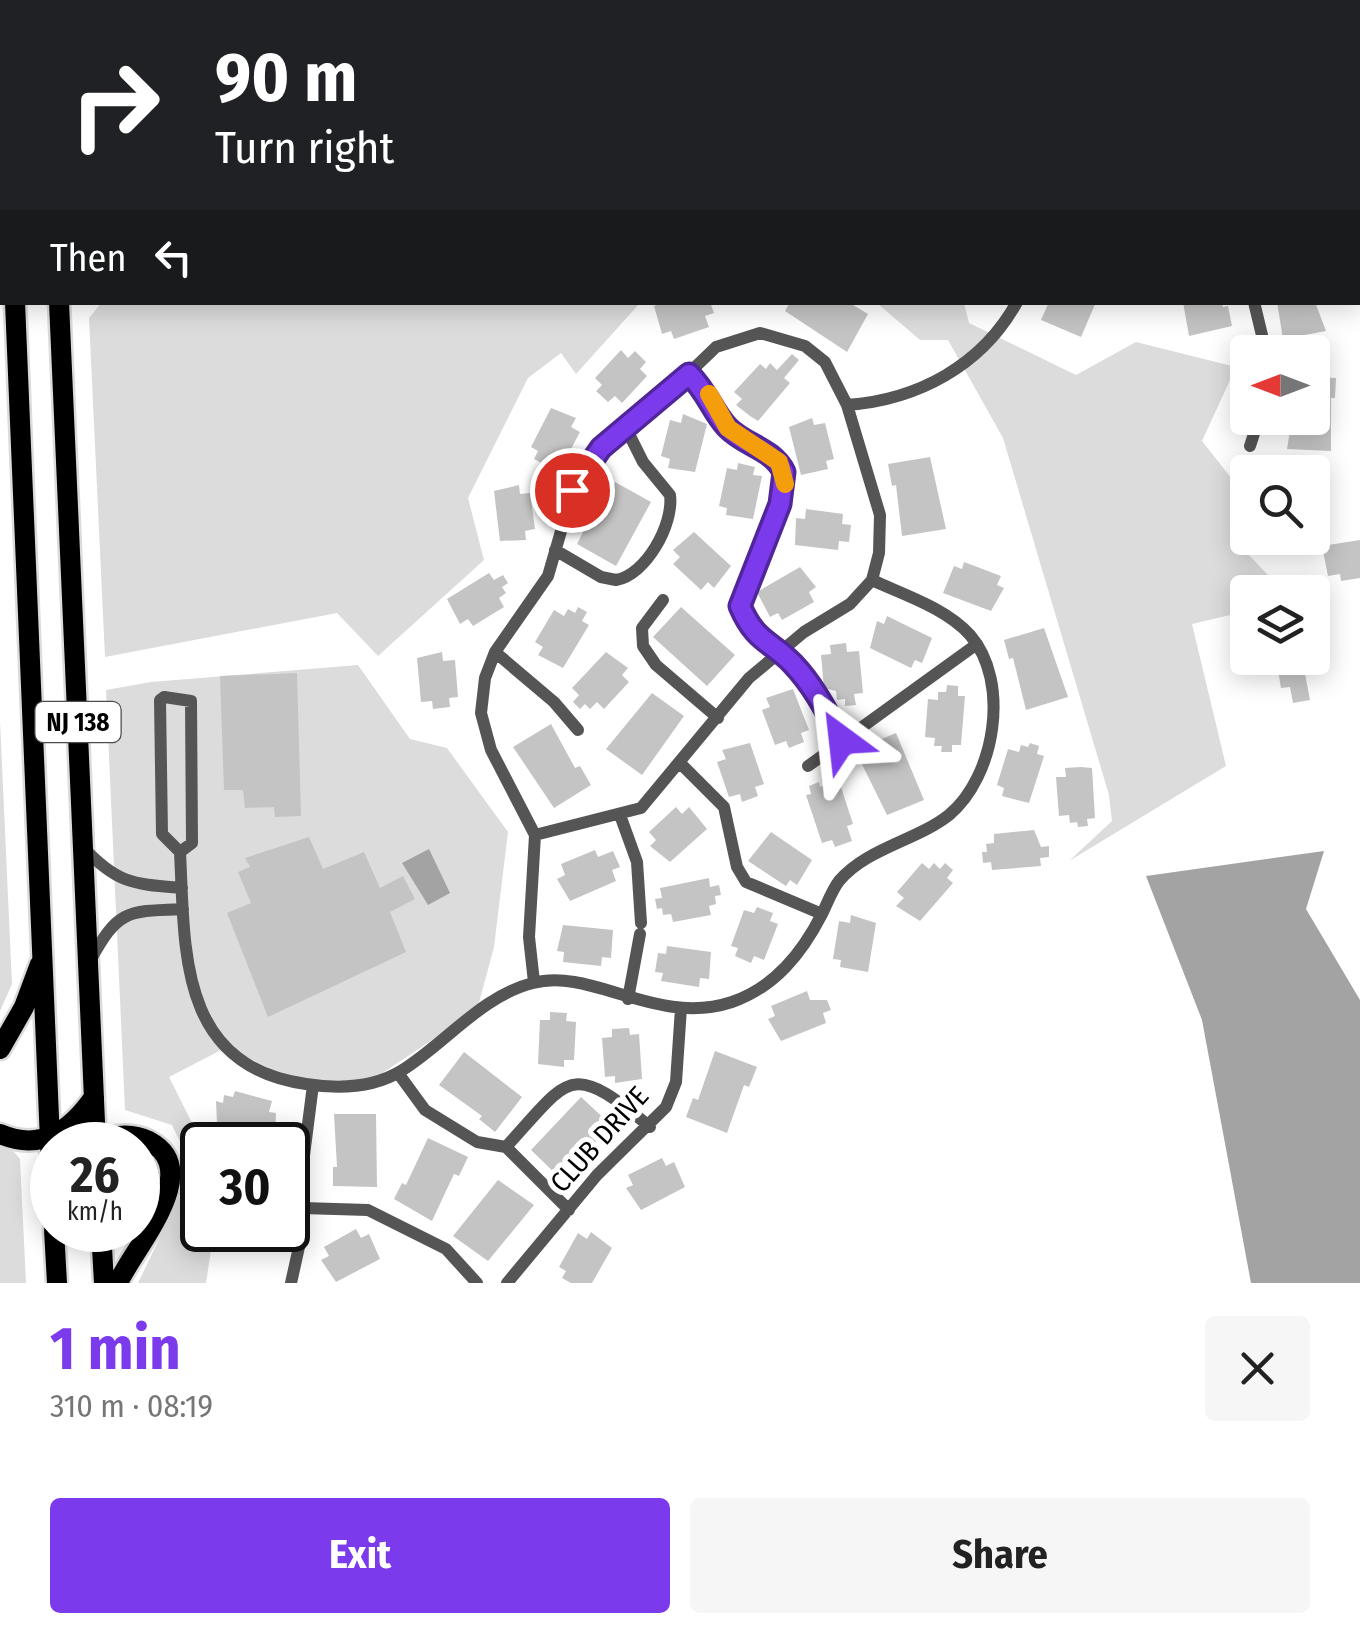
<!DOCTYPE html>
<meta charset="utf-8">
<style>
body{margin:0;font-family:"Fira Sans Condensed",sans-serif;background:#f6f6f6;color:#222;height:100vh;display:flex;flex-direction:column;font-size:38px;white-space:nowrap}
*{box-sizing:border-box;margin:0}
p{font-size:32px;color:#767676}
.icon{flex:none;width:55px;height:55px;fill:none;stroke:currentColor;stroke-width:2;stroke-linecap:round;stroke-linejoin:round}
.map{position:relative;height:1283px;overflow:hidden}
.panel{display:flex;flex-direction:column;background:#fff;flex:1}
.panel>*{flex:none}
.guide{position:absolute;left:0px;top:0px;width:1360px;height:305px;box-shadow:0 5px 25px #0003;background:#202124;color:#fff;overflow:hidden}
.needle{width:65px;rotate:270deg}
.controls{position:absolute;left:1230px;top:335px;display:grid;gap:20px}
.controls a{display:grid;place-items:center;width:100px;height:100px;border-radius:10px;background:#fff;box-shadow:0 5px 25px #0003;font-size:50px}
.speed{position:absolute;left:30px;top:1122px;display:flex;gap:20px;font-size:50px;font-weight:700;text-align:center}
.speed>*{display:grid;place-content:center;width:130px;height:130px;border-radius:50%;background:#fff;box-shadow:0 5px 25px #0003;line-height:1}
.speed small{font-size:25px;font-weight:400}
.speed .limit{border:5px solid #111;border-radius:15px;background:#fff;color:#111}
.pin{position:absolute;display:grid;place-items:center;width:85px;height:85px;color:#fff;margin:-42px;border:5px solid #fff;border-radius:50%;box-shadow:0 2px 10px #0007}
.me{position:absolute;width:110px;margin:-55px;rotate:330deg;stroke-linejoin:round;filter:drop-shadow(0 0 8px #0008)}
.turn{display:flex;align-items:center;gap:35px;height:210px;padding:0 50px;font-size:45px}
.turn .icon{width:130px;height:130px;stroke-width:2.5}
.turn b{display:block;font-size:70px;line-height:85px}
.then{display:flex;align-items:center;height:95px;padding:0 50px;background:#0003;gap:20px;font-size:38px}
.round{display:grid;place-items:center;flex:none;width:105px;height:105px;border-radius:10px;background:#f6f6f6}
.summary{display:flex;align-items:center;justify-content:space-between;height:170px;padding:0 50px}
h1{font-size:60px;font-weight:700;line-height:75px;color:#7c3aed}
.button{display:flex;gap:20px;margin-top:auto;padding:20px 50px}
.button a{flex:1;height:115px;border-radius:10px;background:#7c3aed;color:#fff;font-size:40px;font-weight:700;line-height:115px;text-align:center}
.button a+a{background:#f6f6f6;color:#222}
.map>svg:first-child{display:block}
</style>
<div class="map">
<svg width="1360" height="1283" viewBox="0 0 1360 1283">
<rect width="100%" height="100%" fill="#fff"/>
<path fill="#dcdcdc" d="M361,0h533l1,2h-537z
M102,302h538v1l-64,71 -15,-21 -33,25 -60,120 16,62 -106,96 -41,-43 -232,44 -16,-339z
M877,303h87l5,20 107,52 60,-33 100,25 -34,74 45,57 1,40h13l-13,16 36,38h-36l-1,19 -55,13 34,142 -157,95 43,-40 -3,-26 -106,-357 -55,-98h-28z
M358,665l52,74 37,9 61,84 -14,115 -17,63 -108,72 -57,8 -85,-43 -58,30 34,68 -1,85h12l-8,53h-68l55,-114 -21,-44 -47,-15 -19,-420 45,-8z
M0,721l12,263 -12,27z
M0,1135l20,24 6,124h-26z"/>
<path fill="#a3a3a3" d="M429,849l21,44 -22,12 -26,-42z
M1324,851l-18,58 54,91v283h-109l-49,-263 -56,-144z"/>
<path fill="#c4c4c4" d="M665,302h45l4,11 -9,3 4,11 -35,12 -3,-8 -9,3 -8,-28z
M790,302h58l20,12 -21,38 -62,-41z
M1049,302h47l-15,35 -40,-17z
M1183,302h38l2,5 5,-1 4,20 -43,10z
M1277,302h38l11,29 -43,8z
M621,350l7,8 7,-7 11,11 -6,7 7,7 -25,27 -7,-7 -7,6 -12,-11 6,-6 -7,-7z
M792,354l7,6 -15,18 6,5 -32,38 -8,-5 -14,-11 6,-6 -8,-7 26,-28 6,5 4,-6 7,7z
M1312,377l24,1 -1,20h-4v53l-44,-2 5,-31h20z
M551,408l25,10 -5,9 9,5 -17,32 -10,-5 -4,8 -15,-8 4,-8 -7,-4z
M683,414l24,10 -12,48 -27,-4 2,-9 -9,-3 9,-36 11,3z
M812,418l2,7 11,-2 9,36 -8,2 2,8 -27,6 -12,-48z
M930,457l16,72 -44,7 -6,-51 -4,1 -4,-22z
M738,463l17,4 -2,8 9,1 -9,43 -27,-4 1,-7 -8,-2 8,-38 10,2z
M615,482l36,20 -35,64 -39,-22 9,-18 5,2z
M519,485l1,9 10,-1 5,36 -10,2 1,9 -26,1 -6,-50z
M806,509l37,5 -1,10 9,1 -2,17 -10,-1 -1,9 -43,-5 1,-27 9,1z
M694,532l37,34 -17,22 -6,-6 -7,8 -28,-26 7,-7 -7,-7z
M1360,540v38l-19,3 -1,-7 -12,2 -6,-30z
M964,562l37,14 -4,9 7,3 -13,23 -48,-18 11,-27 8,3z
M800,567l16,20 -7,5 5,10 -32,18 -4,-7 -8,4 -13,-25z
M489,573l5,7 9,-5 5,8 -6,4 4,6 -7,5 5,9 -31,19 -5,-7 -8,5 -13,-25z
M578,607l9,5 -5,9 7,4 -26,43 -25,-13 5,-8 -8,-5 19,-32 10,6 4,-7 7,4z
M681,607l54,48 -28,31 -54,-49z
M887,616l45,22 -10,25 -7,-3 -4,8 -41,-20 7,-27 7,3z
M1044,628l24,69 -42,13 -13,-52 -4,1 -5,-19z
M846,643l1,9 12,-1 4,42 -9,1 2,11 -11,1v-7l-8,1 -1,-9 -12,-3 -3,-33 10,-1 -1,-9z
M442,652l1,9 12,-1 3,37 -9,1 1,9 -17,2 -1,-8 -11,1 -4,-44z
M606,652l22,16 -6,7 7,7 -25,27 -7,-7 -7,7 -5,-5 -5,5 -7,-7 6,-7 -7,-7z
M1282,658h20l8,42 -17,3 -3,-16 -9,1 -3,-18 6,-1z
M297,673l4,143 -26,1 -1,-10 -29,1 -2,-18h-19l-4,-114z
M947,685l11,1v10h7l-4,49h-9v7h-11l1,-6h-8l1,-8 -10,-1 3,-38 10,1v-8h8z
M793,689l16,41 -8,3 3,9 -15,6 -3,-7 -11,4 -13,-35 8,-3 -4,-9z
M652,693l32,23 -42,59 -36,-26z
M551,724l24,44 5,-2 11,19 -37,23 -41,-61z
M896,733l28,67 -37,15 -32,-65z
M750,743l14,41 -9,3 3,9 -16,6 -2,-8 -11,3 -12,-35 9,-3 -4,-9z
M1030,743l9,3 -2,8 7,2 -15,47 -27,-7 2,-8 -7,-3 11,-36 11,3 2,-7 7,2z
M1081,767l11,1 3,50 -8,1 1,7 -10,1 -1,-5 -7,1 -1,-8 -10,1 -3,-39h10l-1,-9z
M819,782l1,5 8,-3 3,7 10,-4 12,37 -6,2 5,15 -17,6 -3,-7 -10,3 -16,-48 5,-1 -2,-8z
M676,807l6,7 7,-7 18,22 -37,33 -20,-16 6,-6 -7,-8z
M1034,830l7,17 8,-1v11l-9,1 1,8 -49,4 -1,-8 -8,1 -1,-11h5l-1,-8 8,-1v-9z
M771,832l41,28 -15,25 -7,-5 -4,6 -38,-25z
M309,837l14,32 41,-17 16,36 23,-12 12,23 -25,13 16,40 -138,65 -41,-104 24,-10 -13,-31 12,-5 -5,-9z
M595,850l3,7 15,-6 7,16 -8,3 4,11 -46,20 -13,-22 8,-4 -4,-11z
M922,863l7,6 5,-6 6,6 5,-6 8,7 -6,8 6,5 -33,38 -24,-15 8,-8 -7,-6z
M709,878l1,9 9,-2 2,10 -6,1 1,8 -7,2 2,9 -38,7 -2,-8 -8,1 -1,-7 -5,1 -2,-10 7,-1 -2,-10z
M757,907l16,6 -3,8 8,3 -14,36 -10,-4 -3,7 -16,-7 3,-8 -7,-2 13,-36 10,3z
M851,915l25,8 -8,49 -28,-5 1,-7 -8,-1 6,-38 11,2z
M563,925l50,5 -2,28 -9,-1 -1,9 -38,-4 1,-10 -7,-1z
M667,946l44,6 -2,27 -9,-1 -1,9 -38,-6 2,-8 -8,-1 3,-19 8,1z
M807,991l3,9h17l4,10 -8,3 3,10 -45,18 -13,-22 7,-3 -4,-10z
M550,1012l17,1 -1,8 10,1 -2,38h-10v7l-26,-3 2,-44h10z
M629,1028l1,7 9,-1 3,45 -27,4v-7l-10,1 -3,-39 10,-1v-8z
M715,1051l42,16 -8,20 -5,-2 -17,48 -41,-16 7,-19 5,2z
M464,1052l58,45 -27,35 -16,-13 3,-3 -43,-31z
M235,1091l37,10 -3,11 7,1 -1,20 -7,-2 -1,5 -50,-12 -1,-23 7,2 1,-8 9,2z
M581,1097l30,28 -50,54 -30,-29z
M334,1114h42l1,73 -44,-1v-19h4z
M428,1138l40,19 -9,19 -5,-2 -22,47 -38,-22 8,-16 4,2z
M662,1158l4,8 8,-4 11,25 -44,23 -15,-22 7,-3 -5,-10z
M498,1180l36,25 -46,56 -35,-25z
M356,1229l5,9 8,-4 11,25 -44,23 -15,-22 8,-4 -5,-9z
M591,1232l21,16 -20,35h-21l-9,-5 4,-7 -7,-4 19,-34 9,6z"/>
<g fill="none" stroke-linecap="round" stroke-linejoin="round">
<g stroke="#dbdbdb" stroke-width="25">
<path id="trunk" d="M1,0l1,24
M45,0v2
M15,302l37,887
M59,302l37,843
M0,1049l24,-42 16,-43
M0,1134c42,18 71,-4 94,-37
M88,1145c19,-9 41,-14 61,-4 56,30 -14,105 -31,142
M54,1230l3,53
M101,1230l3,53"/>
</g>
<path stroke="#555" stroke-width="12" d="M993,0v2
M1152,2l2,-2
M1254,302l12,50
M689,374l21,22 18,32 43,26 13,18 -3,32 -41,102c16,37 30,34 53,58 21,22 35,50 48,76
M847,405c70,-5 135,-39 170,-103
M1250,446l9,-28
M555,550l46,27 15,3c30,-5 58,-56 54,-85l-27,-33 -18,-36
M663,600l-21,28 1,18 13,19 62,53
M495,652l59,50 24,28
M681,764l43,43 13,60 9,15 76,32
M808,766l169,-122
M620,815l17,47 4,61
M83,847c34,37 51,37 99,41
M180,852l12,-9 -1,-142 -27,-4 -4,3 2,134 18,18c5,98 -2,214 126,232 32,5 67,4 95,-13 44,-27 80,-75 132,-88 59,-16 123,44 199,19 43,-15 70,-49 90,-88 5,-10 10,-24 17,-33 28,-33 77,-40 110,-66 46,-38 62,-133 21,-180 -24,-27 -66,-40 -98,-55
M90,961c28,-51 36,-50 93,-52
M534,982l-5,-45 6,-102 -44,-85 -10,-37 4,-35 10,-26 53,-76 25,-86 28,-42 60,-48 55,-53 44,-14 45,13 20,16 22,43 33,110 -1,38 -7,27 -22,24 -46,28 -55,46 -108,130 -106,27
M628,999l12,-65
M398,1073l27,37 52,32 29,5 63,63
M506,1147c64,-70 63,-88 144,-20
M302,1208l66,2 78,39 31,34
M291,1283l12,-54 -1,-58 11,-86
M507,1283l90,-108 69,-68 10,-25 5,-74"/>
<path stroke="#555" stroke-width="15" d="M1304,0l1,2
M1358,213l2,10"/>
<use href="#trunk" stroke="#000" stroke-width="20"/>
</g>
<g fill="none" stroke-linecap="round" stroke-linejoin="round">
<g stroke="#51269a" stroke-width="25">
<path id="route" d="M572,490l29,-42 88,-74c18,18 24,38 38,53 18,19 45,21 57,45l-4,32 -40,102c16,37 30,34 53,58 21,22 35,50 49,76"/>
</g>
<use href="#route" stroke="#7c3aed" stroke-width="18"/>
<path stroke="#f59e0b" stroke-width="18" d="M709,394l19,34 51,34 6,22"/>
</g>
<g text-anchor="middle" stroke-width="10" stroke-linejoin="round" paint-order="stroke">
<rect fill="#fff" stroke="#4c4c4c" stroke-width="2.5" x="35.5" y="702" width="85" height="40" rx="8"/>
<g font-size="25" font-weight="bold" fill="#000">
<text x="78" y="731">NJ 138</text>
</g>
<g font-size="28" fill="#000" stroke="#fff">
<text transform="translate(599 1139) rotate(-48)" y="10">CLUB DRIVE</text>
</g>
</g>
</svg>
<div class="controls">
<a><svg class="needle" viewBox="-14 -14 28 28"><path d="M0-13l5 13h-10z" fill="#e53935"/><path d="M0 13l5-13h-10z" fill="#767676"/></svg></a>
<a><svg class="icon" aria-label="search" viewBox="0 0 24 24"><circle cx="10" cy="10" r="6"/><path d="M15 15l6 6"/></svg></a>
<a><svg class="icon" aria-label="layers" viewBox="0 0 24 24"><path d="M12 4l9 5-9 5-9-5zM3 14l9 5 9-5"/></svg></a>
</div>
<div class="speed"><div>26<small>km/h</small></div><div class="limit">30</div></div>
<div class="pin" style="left:572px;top:490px;background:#d93025"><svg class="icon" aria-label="arrive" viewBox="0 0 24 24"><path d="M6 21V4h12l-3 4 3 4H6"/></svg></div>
<svg class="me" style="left:842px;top:740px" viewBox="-20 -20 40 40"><path d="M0-17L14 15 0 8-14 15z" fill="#7c3aed" stroke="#fff" stroke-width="4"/></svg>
<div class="guide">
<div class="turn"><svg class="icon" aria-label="right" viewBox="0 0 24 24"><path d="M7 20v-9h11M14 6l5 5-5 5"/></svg><div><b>90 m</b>Turn right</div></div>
<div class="then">Then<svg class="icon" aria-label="left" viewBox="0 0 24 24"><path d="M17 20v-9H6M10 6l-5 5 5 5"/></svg></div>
</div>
</div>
<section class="panel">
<div class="summary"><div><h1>1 min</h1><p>310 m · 08:19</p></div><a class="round"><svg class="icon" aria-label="close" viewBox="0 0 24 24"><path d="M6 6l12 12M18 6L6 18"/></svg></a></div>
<div class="button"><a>Exit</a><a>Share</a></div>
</section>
